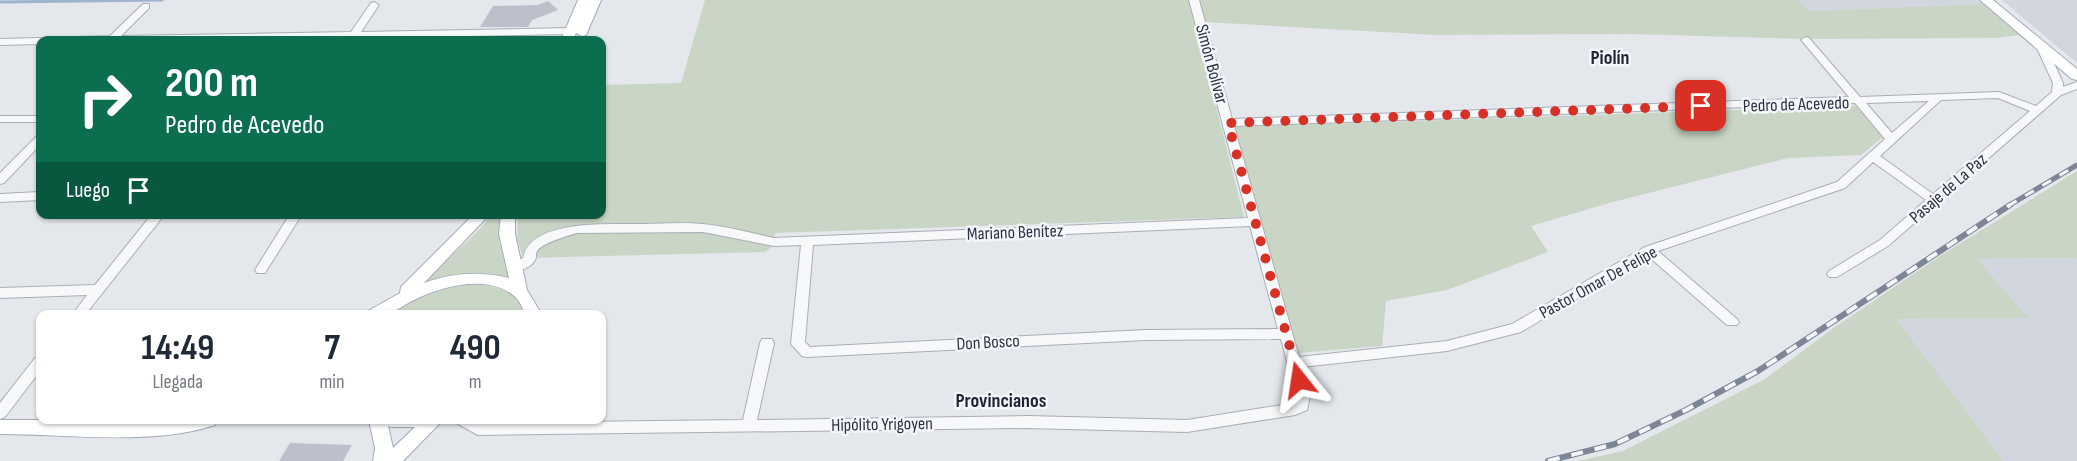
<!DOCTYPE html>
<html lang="es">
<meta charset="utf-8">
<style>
body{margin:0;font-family:"Sofia Sans Condensed",sans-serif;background:#f2f2f3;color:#1f2937;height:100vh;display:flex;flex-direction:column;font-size:22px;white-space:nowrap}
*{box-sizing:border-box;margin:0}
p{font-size:20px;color:#747a83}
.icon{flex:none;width:33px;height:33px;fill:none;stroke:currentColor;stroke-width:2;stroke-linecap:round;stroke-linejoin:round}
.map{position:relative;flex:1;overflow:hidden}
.drawer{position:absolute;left:36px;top:310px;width:570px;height:114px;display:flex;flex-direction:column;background:#fff;border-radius:12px;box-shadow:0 2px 4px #0004}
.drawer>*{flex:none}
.hud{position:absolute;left:36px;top:36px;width:570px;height:183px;border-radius:12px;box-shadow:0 2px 4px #0004;background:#0b6e4f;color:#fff;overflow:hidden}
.pin{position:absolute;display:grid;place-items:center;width:51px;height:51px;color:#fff;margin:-26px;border-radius:12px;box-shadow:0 3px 9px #0006}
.me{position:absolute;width:66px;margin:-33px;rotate:345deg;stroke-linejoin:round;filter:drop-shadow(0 0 4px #0008)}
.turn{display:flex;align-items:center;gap:21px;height:126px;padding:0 30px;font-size:27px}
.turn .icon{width:78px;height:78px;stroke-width:2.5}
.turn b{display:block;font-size:42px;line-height:51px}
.then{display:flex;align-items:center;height:57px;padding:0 30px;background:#0003;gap:12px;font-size:22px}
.eta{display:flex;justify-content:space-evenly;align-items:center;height:102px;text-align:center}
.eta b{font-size:36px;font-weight:700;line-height:42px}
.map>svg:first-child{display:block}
</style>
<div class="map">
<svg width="2077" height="461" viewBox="0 0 2077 461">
<rect width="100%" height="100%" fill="#e4e7ec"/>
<path fill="#d2d6de" d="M1798,0h181l4,4 -174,7z
M2002,0h75v63z
M2077,258v203h-73l-109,-142 132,-1 -51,-59z"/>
<path fill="#c9d6c5" d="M705,0h484l55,217 -469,16 -2,13 -8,6 -242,6 -6,-19 1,-24 84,-1v-129l79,-2z
M1199,0h599l11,11 174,-7 36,31 -25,3 -189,1 -174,-5 -194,1 -232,-13z
M1856,106l27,31 -22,18 -73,3 -175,44 -82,24 17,26 -101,38 -61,11 -4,45 -85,7 -39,-132 -24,-94z
M2077,171v87l-100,1 51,59 -132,1 108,142h-427l46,-10 142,-72 70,-52 108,-73z
M492,215h9l-2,26 10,37 -16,-2 -74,10 56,-52z
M469,283c23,2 49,7 57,32h-143l47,-25z"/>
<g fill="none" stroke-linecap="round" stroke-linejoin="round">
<path stroke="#9fb4cc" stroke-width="3" d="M0,2l162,-2"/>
</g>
<path fill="#bbc0ca" d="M548,1l10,9 -26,10 -4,7h-48l13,-21 45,-1z
M290,443l62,2 -9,16h-64z"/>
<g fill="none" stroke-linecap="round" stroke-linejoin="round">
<g stroke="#a9aeb7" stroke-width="2">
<path id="minor" d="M1189,0h10l33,119 617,-22 -46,-55 -2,-2 5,-3 3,1 51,59 139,-5 37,14 16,-14 1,-9 -17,-37 5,-3 5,3 17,37v4l14,-5v7l-16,6 -173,151 -51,31h-8l-2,-3 2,-3 51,-31 46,-40 -53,-38 -28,26 -187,63 79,68 2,3 -2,3h-10l-79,-69 -127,76 -74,19 -145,16 8,29 -3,14 -12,5 -108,17 -160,-4 -549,7 -20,-11 -2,-4h19l5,3h9l254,-3 17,-77 2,-4h10l2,4 -17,77 270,-4 160,4 108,-17 1,-7 -15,-57 -135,1 -339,17 -5,-1 -11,-12 10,-99 -27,1 -71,-14 -126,1c-10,3 -33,9 -40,18 -2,4 0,6 -2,9 -4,8 -14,10 -21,11l-6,-4 2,-3 13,-6c8,-40 89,-33 119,-34 20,0 40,-2 60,0 24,2 49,9 72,14l474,-20zM1998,98l32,13 -97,83 -53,-38 61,-56zM1929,101l-37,32 -26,-30zM1855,103l30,36 -48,43 -192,65 -133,77 -65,17 -148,16 -65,-231zM1250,226l28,103 -132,1 -336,17 -5,-5 8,-97z
M374,2l5,3 -18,27 210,-4 5,3 -5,3 -214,4 -1,2h-10l1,-2 -138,2h-141l5,-3 37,-1 33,-32h6v4l-28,28 230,-4 20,-29z
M40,38l5,2h-5v4l-40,1v-6z
M0,116h40v6h-40z
M40,136v9l-36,38 -4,1v-11l36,-36z
M40,192v8l-40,2v-8z
M152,214h13l-80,101h-13l15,-20 -87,3v-10l95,-3z
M290,214h12l-37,59h-8l-2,-3z
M40,357v14l-35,46 -5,2v-16l35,-45z"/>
</g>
<g stroke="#a3abb8" stroke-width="2">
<path id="major" d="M578,0h23l-15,35 -4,1 -6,-3 -3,7h-12z
M1980,0h13l84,69v11l-5,-1z
M474,214h16l-66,69c28,-10 56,-12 85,-5l-10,-44 2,-20h14v20l12,56 15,25h-16c-3,-5 -5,-12 -9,-16 -25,-27 -75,-13 -103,1 -9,4 -20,13 -29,15 -6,1 -13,0 -19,0l2,-4 32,-18 1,-6z
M0,420h218l-3,5c-62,21 -149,9 -215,9z
M369,420h74l-40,41h-30l2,-13zM388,426l3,1h24l-22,21z"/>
</g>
<use href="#minor" fill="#f7f8fa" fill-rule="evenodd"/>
<use href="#major" fill="#fff" fill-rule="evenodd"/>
<g stroke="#7d8696" stroke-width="5">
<path id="rail-far1" d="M2008,206l69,-41"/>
</g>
<g stroke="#7d8696" stroke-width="6">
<path id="rail" d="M1548,461l67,-17 71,-34 72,-39 252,-166"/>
</g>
<use href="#rail-far1" stroke="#f4f6f9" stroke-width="3" stroke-dasharray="10" stroke-linecap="butt"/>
<use href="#rail" stroke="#f4f6f9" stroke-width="4" stroke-dasharray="12" stroke-linecap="butt"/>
</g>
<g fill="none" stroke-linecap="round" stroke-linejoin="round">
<path stroke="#d93025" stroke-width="10" stroke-dasharray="0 18" d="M1299,380l-71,-257 473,-17"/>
</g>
<g text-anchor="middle" stroke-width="5" stroke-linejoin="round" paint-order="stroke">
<g font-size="18" fill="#2b3445" stroke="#f4f6f9">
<text transform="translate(1212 64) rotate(75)" y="6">Simón Bolívar</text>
<text transform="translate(1796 104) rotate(-2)" y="6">Pedro de Acevedo</text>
<text transform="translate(1948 188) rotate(-41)" y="6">Pasaje de La Paz</text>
<text transform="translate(1015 232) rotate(-2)" y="6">Mariano Benítez</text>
<text transform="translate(1598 282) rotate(-29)" y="6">Pastor Omar De Felipe</text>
<text transform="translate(988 342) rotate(-3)" y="6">Don Bosco</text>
<text transform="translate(882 424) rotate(-1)" y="6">Hipólito Yrigoyen</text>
</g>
<g font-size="20" font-weight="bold" fill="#1d2536" stroke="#f4f6f9">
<text x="1610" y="64">Piolín</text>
<text x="1001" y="407">Provincianos</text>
</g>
</g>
</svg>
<div class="pin" style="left:1701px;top:106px;background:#d93025"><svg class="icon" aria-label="arrive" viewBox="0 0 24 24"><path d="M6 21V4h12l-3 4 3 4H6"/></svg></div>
<svg class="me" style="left:1299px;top:380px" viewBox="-20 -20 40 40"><path d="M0-17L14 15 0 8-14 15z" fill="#d93025" stroke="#fff" stroke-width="4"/></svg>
<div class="hud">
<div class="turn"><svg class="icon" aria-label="right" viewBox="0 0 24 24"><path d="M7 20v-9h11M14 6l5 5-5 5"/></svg><div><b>200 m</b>Pedro de Acevedo</div></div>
<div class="then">Luego<svg class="icon" aria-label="arrive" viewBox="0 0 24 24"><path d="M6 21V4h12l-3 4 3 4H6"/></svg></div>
</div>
<section class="drawer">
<div class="eta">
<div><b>14:49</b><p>Llegada</p></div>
<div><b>7</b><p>min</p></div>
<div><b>490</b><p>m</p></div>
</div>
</section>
</div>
